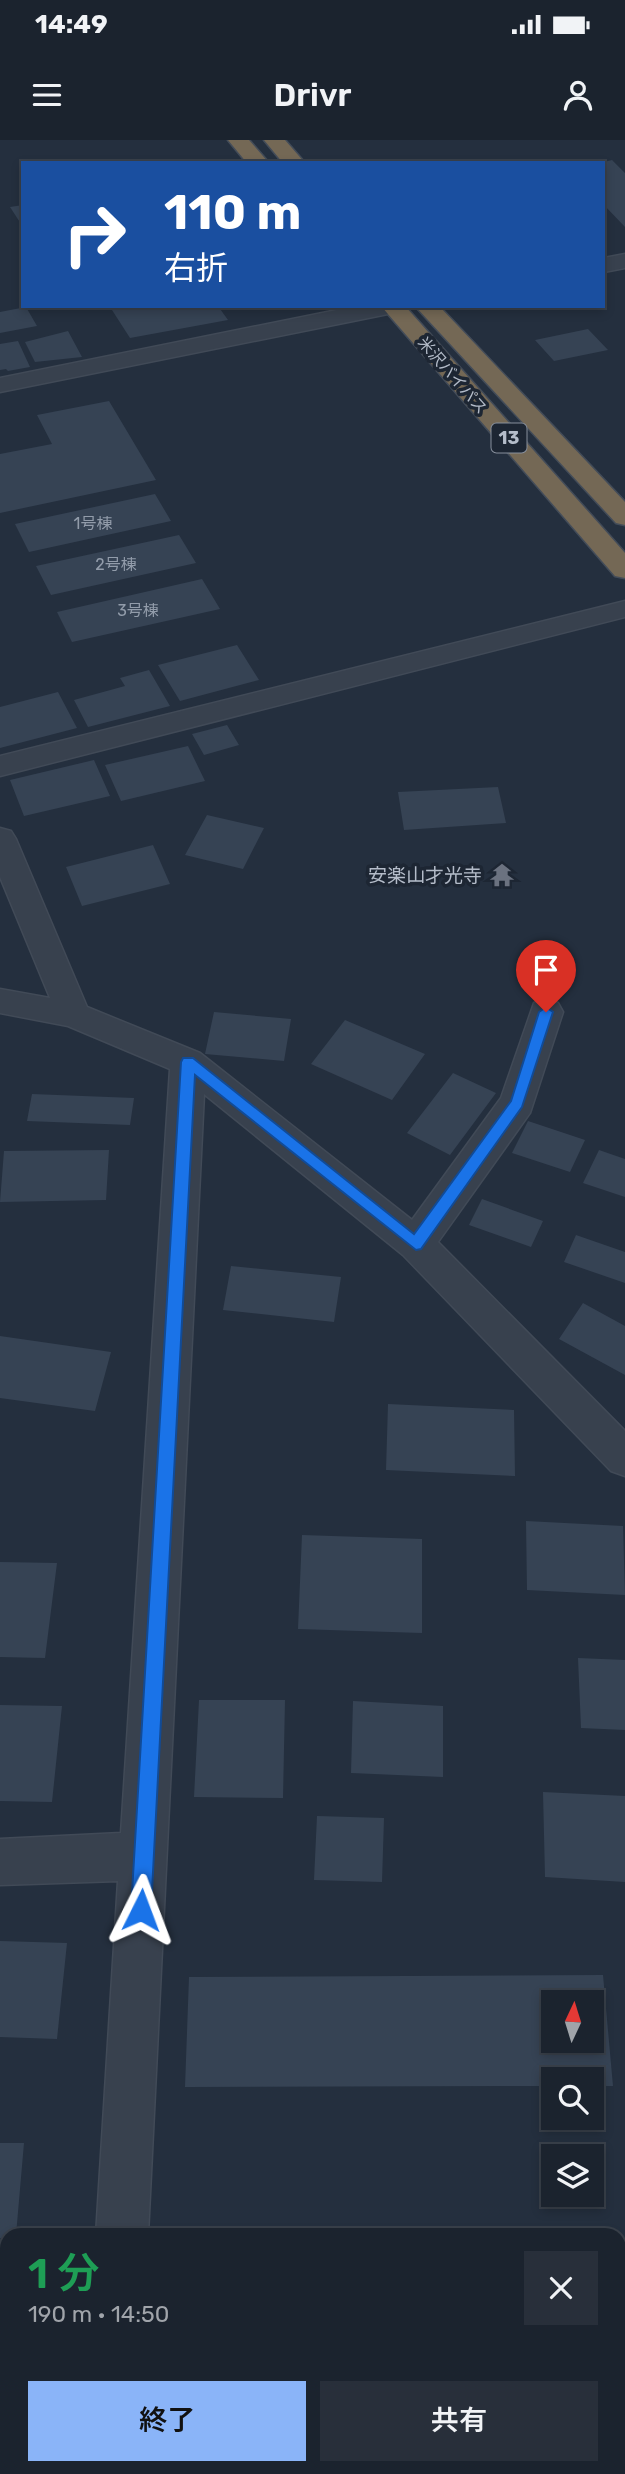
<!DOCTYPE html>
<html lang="ja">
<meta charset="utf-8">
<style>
body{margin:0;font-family:Rubik,"Noto Sans JP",sans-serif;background:#282f3a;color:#f1f3f6;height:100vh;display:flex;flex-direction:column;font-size:26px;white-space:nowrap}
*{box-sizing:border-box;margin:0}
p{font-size:23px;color:#a0a4aa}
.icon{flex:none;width:38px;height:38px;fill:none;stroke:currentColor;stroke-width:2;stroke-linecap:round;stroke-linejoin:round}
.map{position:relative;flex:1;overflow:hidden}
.panel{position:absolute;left:0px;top:2088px;width:626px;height:247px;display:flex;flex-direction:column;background:#1b232e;border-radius:21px 21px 0 0;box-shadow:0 4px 10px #0003,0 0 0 2px #39404a}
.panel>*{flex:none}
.hud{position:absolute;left:21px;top:21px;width:584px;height:147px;border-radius:0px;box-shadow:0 4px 10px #0003,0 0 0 2px #39404a;background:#1a4fa0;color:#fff;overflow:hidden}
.needle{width:46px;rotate:4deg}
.fabs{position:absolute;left:541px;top:1850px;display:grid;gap:14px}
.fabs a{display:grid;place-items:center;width:63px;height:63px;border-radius:0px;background:#1b232e;box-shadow:0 4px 10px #0003,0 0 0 2px #39404a;font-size:35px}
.pin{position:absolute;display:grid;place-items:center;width:60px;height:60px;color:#fff;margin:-72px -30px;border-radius:50% 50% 50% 0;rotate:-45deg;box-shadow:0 0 7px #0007}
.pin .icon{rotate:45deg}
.me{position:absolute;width:77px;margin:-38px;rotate:3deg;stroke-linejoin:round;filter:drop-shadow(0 0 5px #0008)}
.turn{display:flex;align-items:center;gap:24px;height:147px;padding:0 28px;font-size:32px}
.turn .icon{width:91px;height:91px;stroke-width:2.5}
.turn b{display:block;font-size:49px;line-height:60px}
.round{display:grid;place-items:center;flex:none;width:74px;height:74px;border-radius:0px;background:#282f3a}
.summary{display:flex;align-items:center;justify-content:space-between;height:119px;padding:0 28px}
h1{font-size:42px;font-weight:600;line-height:52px;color:#1e9e55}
.cta{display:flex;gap:14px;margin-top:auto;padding:14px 28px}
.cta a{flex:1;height:80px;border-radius:0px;background:#8ab4f8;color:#111;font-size:28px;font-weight:600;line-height:80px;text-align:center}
.cta a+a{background:#282f3a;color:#f1f3f6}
.status{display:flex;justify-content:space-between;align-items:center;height:49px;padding:0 35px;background:#1b232e;direction:ltr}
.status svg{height:19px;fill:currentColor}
header{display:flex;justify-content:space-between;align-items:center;height:91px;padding:0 28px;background:#1b232e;font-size:32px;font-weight:600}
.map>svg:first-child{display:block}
</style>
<div class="status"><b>14:49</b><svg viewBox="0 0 49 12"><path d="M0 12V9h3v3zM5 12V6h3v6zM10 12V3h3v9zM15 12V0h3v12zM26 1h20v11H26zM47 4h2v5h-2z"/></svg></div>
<header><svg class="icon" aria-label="menu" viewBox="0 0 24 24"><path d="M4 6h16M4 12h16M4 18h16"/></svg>Drivr<svg class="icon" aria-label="person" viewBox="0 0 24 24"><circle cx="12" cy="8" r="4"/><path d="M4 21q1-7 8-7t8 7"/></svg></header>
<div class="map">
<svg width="625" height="2334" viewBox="0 0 625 2334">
<rect width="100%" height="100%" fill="#242f3e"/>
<path fill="#364354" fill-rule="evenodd" d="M612,20l13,13v54l-21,-22v-43z
M23,65v22l-13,-20z
M133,166h85l10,14 -98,18 -18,-28z
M26,167l11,19 -37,7v-21z
M588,189l20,21 -54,11 -19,-21z
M68,191l14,26 -47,5 -10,-20z
M18,201l12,26 -22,4 -2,-2 -6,1v-26z
M109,261l47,79 -156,33v-59l52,-10 -15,-29z
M155,354l16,27 -142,31 -14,-28z
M179,395l17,28 -145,32 -15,-29z
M202,439l18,30 -148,33 -15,-30z
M237,505l22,35 -79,21 -22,-36z
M149,530l21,36 -82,21 -14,-27 51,-14 -5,-8z
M58,552l19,36 -77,20v-41z
M227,585l12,20 -35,10 -12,-21z
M188,606l17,35 -84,20 -16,-36z
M94,620l16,36 -86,20 -14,-36z
M498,647l8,36 -102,7 -6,-38z
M207,675l57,13 -21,41 -58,-14z
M153,705l17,39 -88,22 -16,-39z
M214,872l77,7 -7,42 -79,-7z
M345,880l80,34 -33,46 -81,-36z
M453,933l43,20 -46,62 -43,-22z
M32,954l102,4 -4,27 -103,-4z
M528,981l57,19 -15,32 -58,-19z
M109,1010l-3,50 -106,2 4,-51z
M599,1010l26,9v38l-42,-14z
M482,1059l61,22 -12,26 -62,-22z
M576,1095l49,17v31l-61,-21z
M231,1126l110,11 -7,45 -111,-12z
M583,1163l42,23v49l-66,-36z
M0,1196l111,16 -16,59 -95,-13z
M388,1264l126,6 1,66 -129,-6z
M526,1381l97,5 2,69 -98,-5z
M302,1395l120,4v94l-124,-4z
M0,1422l57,1 -12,95 -45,-1z
M578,1518l47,2v70l-44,-2z
M199,1560h86l-2,98 -89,-1z
M353,1561l90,5v71l-92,-4z
M0,1565l62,1 -10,96 -52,-1z
M543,1652l82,4v86l-80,-5z
M317,1676l67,2 -2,64 -68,-2z
M0,1801l67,2 -10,96 -57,-2z
M603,1835l10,111h-21v-7h-39v7l-368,1 4,-110zM553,1862h39v38h-39z
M0,2003h24l-8,92h-9v3h-7z"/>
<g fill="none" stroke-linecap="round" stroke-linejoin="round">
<g stroke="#414a57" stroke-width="3">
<path id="minor" d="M625,114v14l-21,4v-14z
M357,166h47l-3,5 -8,2 -393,79v-14z
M625,461v16l-625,159v-20z
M0,688l11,3 5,8 71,168 113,46 212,167 89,-122 33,-95 12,-4 12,4 5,9 -33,101 -92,129 187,189v45l-14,-5 -208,-216 -199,-161 -56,1141h-52l22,-354 -118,4v-46l121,-6 49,-764 -102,-43 -68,-13v-24l50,9 -50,-121z
M0,2187h7v54h-7z
M81,2328h56l-1,6h-56z"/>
</g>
<g stroke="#434c59" stroke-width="3">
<path id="highway" d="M228,0h21l20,23h-22z
M264,0h21l20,23h-22z
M381,166h24l220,247v25l-10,-2z
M415,166h24l186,196v23l-9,-2z"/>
</g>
<use href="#minor" fill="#38414e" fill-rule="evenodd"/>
<use href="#highway" fill="#746855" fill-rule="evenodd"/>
</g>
<path fill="#1a73e8" stroke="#114b97" stroke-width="2" d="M546,867l7,5 -31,95 -101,142 -5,1 -221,-175 -44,835 -3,7 -7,3 -7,-3 -3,-7 50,-848 2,-4h10l221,176 97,-133 28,-89z"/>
<defs>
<g id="temple-bare" transform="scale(1.89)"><path d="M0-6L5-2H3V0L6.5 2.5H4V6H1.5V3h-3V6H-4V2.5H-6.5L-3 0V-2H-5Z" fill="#6b7280" stroke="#1d2633" stroke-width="2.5" paint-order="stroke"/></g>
</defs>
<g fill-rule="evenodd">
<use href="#temple-bare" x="502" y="735"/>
</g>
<g text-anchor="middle" stroke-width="7" stroke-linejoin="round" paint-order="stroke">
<g font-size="16" fill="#b4bcc9" stroke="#1d2633">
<text transform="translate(453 235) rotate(49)" y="6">米沢バイパス</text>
</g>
<g font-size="16" fill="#929caa">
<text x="93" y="389">1号棟</text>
<text x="116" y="430">2号棟</text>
<text x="138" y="476">3号棟</text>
</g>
<rect fill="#1d2633" stroke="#878f9c" stroke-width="2" x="491.5" y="283.5" width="35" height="29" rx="5"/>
<g font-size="18" font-weight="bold" fill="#b4bcc9">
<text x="509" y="304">13</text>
</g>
<g font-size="19" fill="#b4bcc9" stroke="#1d2633" text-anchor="end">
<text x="482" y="742">安楽山才光寺</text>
</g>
</g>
</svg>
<div class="fabs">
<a><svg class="needle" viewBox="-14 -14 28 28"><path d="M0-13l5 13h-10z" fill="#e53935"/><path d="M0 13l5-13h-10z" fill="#a0a4aa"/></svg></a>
<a><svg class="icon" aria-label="search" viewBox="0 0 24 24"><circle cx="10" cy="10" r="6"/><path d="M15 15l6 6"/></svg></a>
<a><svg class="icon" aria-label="layers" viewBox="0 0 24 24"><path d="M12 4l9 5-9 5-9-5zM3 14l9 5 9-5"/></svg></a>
</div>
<div class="pin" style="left:546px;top:872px;background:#d93025"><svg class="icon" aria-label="arrive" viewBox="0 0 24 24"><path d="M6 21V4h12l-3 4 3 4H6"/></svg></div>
<svg class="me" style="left:141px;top:1770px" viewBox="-20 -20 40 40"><path d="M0-17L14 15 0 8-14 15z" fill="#1a73e8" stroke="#fff" stroke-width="4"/></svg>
<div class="hud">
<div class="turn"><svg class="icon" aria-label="right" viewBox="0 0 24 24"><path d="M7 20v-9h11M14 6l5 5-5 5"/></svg><div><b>110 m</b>右折</div></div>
</div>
<section class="panel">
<div class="summary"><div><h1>1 分</h1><p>190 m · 14:50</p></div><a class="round"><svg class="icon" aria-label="close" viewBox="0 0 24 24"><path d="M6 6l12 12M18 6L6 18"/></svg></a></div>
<div class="cta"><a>終了</a><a>共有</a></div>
</section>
</div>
